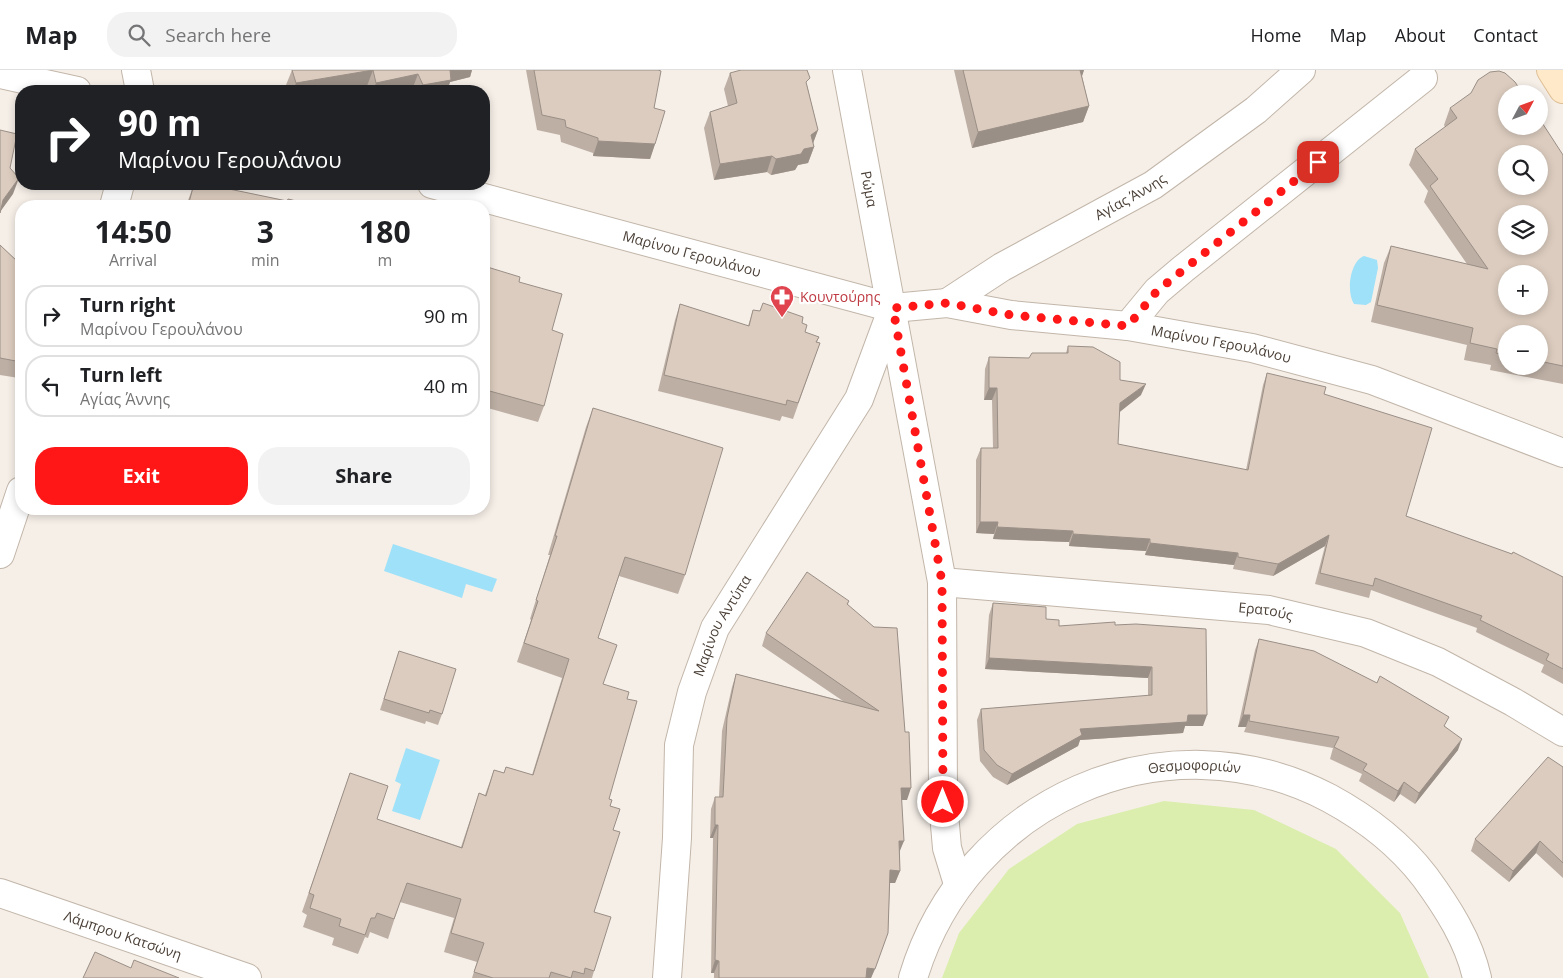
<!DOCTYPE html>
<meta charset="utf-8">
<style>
body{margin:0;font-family:"Open Sans",sans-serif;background:#f2f2f2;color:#202124;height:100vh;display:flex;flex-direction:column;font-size:19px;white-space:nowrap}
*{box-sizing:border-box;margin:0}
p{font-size:16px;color:#757577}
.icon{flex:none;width:28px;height:28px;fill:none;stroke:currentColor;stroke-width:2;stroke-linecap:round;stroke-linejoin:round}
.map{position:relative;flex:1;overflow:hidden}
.details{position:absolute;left:15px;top:130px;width:475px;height:315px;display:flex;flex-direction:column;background:#fff;border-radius:20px;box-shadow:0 2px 8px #0003}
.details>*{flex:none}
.top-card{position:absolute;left:15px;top:15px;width:475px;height:105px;border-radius:20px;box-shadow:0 2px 8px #0003;background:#202124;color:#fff;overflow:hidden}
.needle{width:32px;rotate:49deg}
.tools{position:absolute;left:1498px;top:15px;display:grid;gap:10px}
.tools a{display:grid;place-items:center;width:50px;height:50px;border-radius:50%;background:#fff;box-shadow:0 2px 8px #0003;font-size:25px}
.pin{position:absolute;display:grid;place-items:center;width:42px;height:42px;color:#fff;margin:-21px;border-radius:10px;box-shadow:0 2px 8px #0006}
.me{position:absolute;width:55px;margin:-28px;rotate:0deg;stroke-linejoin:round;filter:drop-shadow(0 0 4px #0008)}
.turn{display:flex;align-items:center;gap:18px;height:105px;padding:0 20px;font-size:22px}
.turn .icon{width:65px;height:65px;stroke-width:2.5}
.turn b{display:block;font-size:35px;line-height:42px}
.eta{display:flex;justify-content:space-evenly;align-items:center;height:85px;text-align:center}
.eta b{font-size:30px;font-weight:700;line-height:35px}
.action{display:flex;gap:10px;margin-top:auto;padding:10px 20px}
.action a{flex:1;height:58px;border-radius:20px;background:#ff1616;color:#fff;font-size:20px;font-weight:700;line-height:58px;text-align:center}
.action a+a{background:#f2f2f2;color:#202124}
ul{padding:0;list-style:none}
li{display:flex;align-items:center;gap:15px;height:62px;margin:0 10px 8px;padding:0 10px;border:2px solid #e0e0e0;border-radius:20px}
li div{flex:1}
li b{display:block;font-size:19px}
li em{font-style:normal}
header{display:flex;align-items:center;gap:30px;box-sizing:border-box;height:70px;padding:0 25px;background:#fff;border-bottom:1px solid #e0e0e0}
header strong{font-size:24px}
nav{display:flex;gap:28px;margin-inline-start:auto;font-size:18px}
.search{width:350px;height:45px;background:#f2f2f2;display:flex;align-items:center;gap:12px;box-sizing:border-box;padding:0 18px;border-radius:20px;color:#757577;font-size:19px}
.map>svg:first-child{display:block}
</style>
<header>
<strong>Map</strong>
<div class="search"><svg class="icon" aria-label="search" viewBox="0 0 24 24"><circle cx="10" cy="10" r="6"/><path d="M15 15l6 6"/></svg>Search here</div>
<nav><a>Home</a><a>Map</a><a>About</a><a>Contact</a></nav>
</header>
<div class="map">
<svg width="1563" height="908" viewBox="0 0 1563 908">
<rect width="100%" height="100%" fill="#f6efe8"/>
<path fill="#dbeead" d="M1164,731l90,9 82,39 64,64 29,65h-487l17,-45 50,-64 68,-45z"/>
<path fill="#9ee1f8" d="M1364,186l13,4 1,8 -7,34 -5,3 -12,-1c-8,-12 -4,-43 10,-48z
M393,474l104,35 -5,13 -26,-8 -4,14 -78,-27z
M406,678l34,12 -20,60 -28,-9 9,-27 -6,-3z"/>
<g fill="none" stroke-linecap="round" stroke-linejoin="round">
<g stroke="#c2b6a9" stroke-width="30">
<g id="street">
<path d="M136,0l4,21"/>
<path id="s1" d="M847,0l95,512 1,220 4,46 11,36"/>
<path d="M0,4l77,17"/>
<path id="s2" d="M432,114l461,124 54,-5 64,12 117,11 124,22 120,32 191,73"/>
<path d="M114,136l6,-22"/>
<path id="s3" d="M947,233l55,-36 151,-82 103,-75 45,-40"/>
<path d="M1128,256l29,-35 26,-22 240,-191"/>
<path d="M0,484l21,-63"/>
<path id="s4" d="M942,512l327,28 97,23 72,29 75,40 50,30"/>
<path id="s5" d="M0,823l247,85"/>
<path id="s6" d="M667,908l10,-140 2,-93 13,-53 23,-64 144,-229 33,-89"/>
<path id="s7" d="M913,908c53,-177 251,-266 416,-180 37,20 70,45 96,79 22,30 44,64 52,101"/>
</g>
</g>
<g stroke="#debf95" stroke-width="30">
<path id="secondary" d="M1551,0l12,19"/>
</g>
<use href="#street" stroke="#fff" stroke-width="28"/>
<use href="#secondary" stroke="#ffe9c9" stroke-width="28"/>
</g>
<path fill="#bdafa4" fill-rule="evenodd" d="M292,0h180l-2,7 -20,5 -3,9h-35v-1l-4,1h-40l-1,-5 -32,5h-47l-2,-6z
M526,0h132l-4,38 1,36 -5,15 -57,-3v-3l-32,-11 -1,-7 -23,-5z
M954,0h130l-2,6 7,30 -6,16 -111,26z
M730,3l77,12 11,45 -5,13 1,4 -6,16 -10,2 -3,5 -24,5 -4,-3 -53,8 -10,-52 6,-16 18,-6 -4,-17z
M1450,38l113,47v229l-73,-14 1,-5 -27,-5 3,-15 -96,-23 13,-59 7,-17 76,18 -43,-62 4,-11 -19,-26 6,-16 30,-22 -1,-2zM1506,264h33v32h-33z
M194,114l93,17 30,5h-131z
M0,175l18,17 3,1v110l-2,5 -19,-3z
M484,196l35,16 33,48 -8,76 -6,16 -54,-15z
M680,234l68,22 5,-16 49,13 3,9 14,5 -2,5 3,1 -27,76 -11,-3 -2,5 -122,-30 17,-71z
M1068,276l73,49 -22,17 -1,32 128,26 17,-85 4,-12 57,21 82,122 157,61v107l-22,-12 3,-7 -68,-33 1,-4 -106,-38 -2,8 -54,-14 10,-38 -52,30 -40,-7 1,-4 -89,-10 1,-4 -77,-5v-4l-76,-3 1,-5 -18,-1v-73l5,-12h12l-1,-48h-8l1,-31 4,-12 40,1 37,-5z
M593,338l92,167 -7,19 -59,-18 -21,62 5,46 24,15 -18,100 4,31 -19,82v59l-2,7h-120l5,-16 -33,-10 10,-34 -54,-16 -12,37 -18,-7 -2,6 -3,-1 -7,17 -26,-9 2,-7 -31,-11 4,-12 -5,-3 48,-139 27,46 84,28 18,-54 6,2 9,-25 10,3 2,-6 26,8 30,-97 -45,-16 14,-42 -1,-1 20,-64h-2l38,-128z
M849,531l-1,3 59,196h-6l-1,52v19l-5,12h-5l-2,50 -17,45h-157v-5h-3l2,-135h-3l1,-29 4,-12h4l3,-66 10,-44 4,-13 107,27 -81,-55 4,-13z
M993,533l53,16 13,7 56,-1 88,101h-18l-2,7 -103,7 -2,6 -71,39 -14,-8 -13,-16 -3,-41 4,-11 167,-13v-18l-163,-9 4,-54z
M1259,569l187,88 12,23 -43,54 -15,-10 -6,8 -35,-21 3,-7 -32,-15 3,-11 -89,-16 2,-5h-8l17,-77z
M399,581l43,63 -4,11 -12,-4 -1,3 -45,-14z
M1563,697v111l-27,-25 -27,29 -38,-31 4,-12z"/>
<path fill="#9a8f86" d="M373,0l-6,16 -32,5h-42l3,-8z
M448,0h24l-2,7 -20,5 -3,9h-26l2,-6z
M1076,0h8l-2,6z
M418,4l-6,16 -4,1h-35l3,-8z
M1089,36l-6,16 -111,26 6,-16z
M818,60l-6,16 2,1 -6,16 -10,2 -3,5 -24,5 5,-16z
M598,71l57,3 -5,15 -57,-3z
M772,86l-5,16 -53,8 6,-16z
M19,108l-6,16 -13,18 3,-12z
M1146,314l-5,11 -25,20 4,-12z
M989,318h8l-5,12h-8z
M980,452h18l-4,12 -18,-1z
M997,457l76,4 -4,11 -76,-3z
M1073,464l77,5 -4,12 -77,-5z
M1329,465l-4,11 -52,30 5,-12z
M1150,473l88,10 -4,12 -89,-10z
M989,588l163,9 -4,11 -163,-9z
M1188,645h19l-4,11h-18l-2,7 -103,7 -2,6 -71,39 5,-11 68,-45z
M1243,645h7l-4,12h-8z
M1462,669l-4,11 -43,54 4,-11z
M1404,712l-4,12 -6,8 4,-11z
M901,718h10l-4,12h-11z
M715,755h3l-5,13h-3z
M899,771h5l-5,12z
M1540,771l-4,12 -27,29 4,-11z
M890,800l10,1 -5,12h-9z
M715,890l4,1 -5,12h-3z
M867,898l8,1 -4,9h-8z"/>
<path fill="#dcccbf" stroke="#9a8f86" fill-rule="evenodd" d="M292,0h158l1,10 -28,5 -5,-11 -42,9 -3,-13 -77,13z
M534,0h124l3,1 -7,37 11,3 -10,33 -57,-3v-3l-32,-11 -1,-7 -23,-5z
M741,0h66l3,8 -4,4 12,48 -7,5 3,12 -10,2 -3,5 -25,5 -4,-3 -52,8 -10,-52 27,-9 -7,-30z
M963,0h117l9,36 -111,26z
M1499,1l6,2 10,9 8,12h-17v32h33v-8l24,37v211l-24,-5v-27h-33v21l-10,-2 1,-4 -27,-6 3,-15 -96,-23 14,-59 97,23 -58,-83 8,-7 -23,-30 42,-31 -7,-10 21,-15 7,-13 12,-8zM1506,84h33v32h-33zM1506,144h33v32h-33zM1506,204h33v32h-33z
M0,60l17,4 -7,34 9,10 -16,22 -3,13z
M194,114h11l82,17 1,-2 29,7h-129z
M0,175l18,17 3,1v99l-21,-4z
M484,196l36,11 -1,5 43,12 -10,36 11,4 -19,72 -58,-16 -1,6h-1z
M763,233l40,14 -1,6 5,2 -2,7 14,5 -3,5 4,1 -22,60 -11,-3 -1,5 -122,-30 16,-71 69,22 4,-16 7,1z
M1068,276l25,1 27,15v18l26,4 -26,19 -2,41 130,26 19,-97 59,14 -2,7 108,34 -26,88 106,38 1,-2 50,25v92l-17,-9 3,-6 -69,-34 2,-4 -107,-38 -2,8 -53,-13 9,-38 -51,29 -40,-7v-4l-88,-10v-4l-77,-5v-3l-76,-4 1,-5h-18l1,-74h17l-1,-60h-8v-31l40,1 3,-5h36z
M593,338l130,40 -38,127 -60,-18 -27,81 19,7 -14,39 26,8 -2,7 10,2 -28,98 3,1 -2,6 10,3 -7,21 7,2 -26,80 17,5 -17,54 -9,-3 -1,6 -11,-3 -2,7 -20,-6 -2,6h-56l-19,-6 10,-29 -33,-10 10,-34 -54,-16 -13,36 -17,-6 -2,5h-4l-6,17 -26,-9 2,-7 -31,-11 4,-13 -5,-2 41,-120 38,13 -11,33 85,29 17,-55 7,3 8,-26 10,3 2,-6 27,8 36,-116 -45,-16 14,-42 -2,-1 21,-64h-2z
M807,502l42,29 -2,3 27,23 23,1 8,104h4l2,56h-10l3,53h-5l1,30 -10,-1 -2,63 -13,36 -8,-1 -1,10h-147v-17l-4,-1 3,-135h-3v-28h8l4,-79 9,-44 143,37 -113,-78z
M993,533l53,4v12l13,1v6l56,-4v3l21,-1 70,5 1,86h-19l-1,7 -107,7 2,6 -70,39 -15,-9 -13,-15 -3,-41 171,-14v-28l-163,-9z
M1259,569l55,12 63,32 3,-7 69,41 -5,9 18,13 -43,54 -15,-11 -6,9 -35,-21 4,-6 -33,-17 5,-10 -90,-16 1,-6h-7z
M399,581l57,18 -14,45 -12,-4 -1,3 -45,-14z
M1548,687l15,10v96l-23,-22 -27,30 -38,-32z
M95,882l36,16 3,-8 45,18h-96z"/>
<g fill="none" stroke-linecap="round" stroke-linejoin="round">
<path stroke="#ff1616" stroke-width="9" stroke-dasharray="0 16.2" d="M943,732l-1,-220 -49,-274 54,-5 64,12 117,11 29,-35 161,-129"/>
</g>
<defs>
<g id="pharmacy-pin" transform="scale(1.25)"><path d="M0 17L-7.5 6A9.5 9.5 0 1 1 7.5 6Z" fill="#e0444e" stroke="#fff"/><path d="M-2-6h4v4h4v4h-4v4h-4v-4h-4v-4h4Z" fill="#fff"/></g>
</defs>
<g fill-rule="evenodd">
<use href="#pharmacy-pin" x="782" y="227"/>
</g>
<g text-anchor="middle" stroke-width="4.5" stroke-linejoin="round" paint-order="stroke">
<g font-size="14" fill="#4a3f36" stroke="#fff">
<text dy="5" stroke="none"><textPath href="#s1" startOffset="121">Ρώμα</textPath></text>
<text dy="5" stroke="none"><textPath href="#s3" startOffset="212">Αγίας Άννης</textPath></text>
<text dy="5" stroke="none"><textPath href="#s2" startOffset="269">Μαρίνου Γερουλάνου</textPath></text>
<text dy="5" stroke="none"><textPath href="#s2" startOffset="809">Μαρίνου Γερουλάνου</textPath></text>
<text dy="5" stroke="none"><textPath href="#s4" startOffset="325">Ερατούς</textPath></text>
<text dy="5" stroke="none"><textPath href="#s6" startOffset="361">Μαρίνου Αντύπα</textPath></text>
<text dy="5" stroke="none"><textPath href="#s7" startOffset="378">Θεσμοφοριών</textPath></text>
<text dy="5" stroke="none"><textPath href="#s5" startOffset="130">Λάμπρου Κατσώνη</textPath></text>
</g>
<g font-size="14" fill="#be3a42" stroke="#fff" text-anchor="start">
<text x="800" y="232">Κουντούρης</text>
</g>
</g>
</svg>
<div class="tools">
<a><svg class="needle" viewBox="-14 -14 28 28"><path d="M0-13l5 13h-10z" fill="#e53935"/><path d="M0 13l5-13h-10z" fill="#757577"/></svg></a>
<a><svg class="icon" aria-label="search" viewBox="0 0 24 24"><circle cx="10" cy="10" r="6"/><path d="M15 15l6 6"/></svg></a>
<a><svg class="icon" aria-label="layers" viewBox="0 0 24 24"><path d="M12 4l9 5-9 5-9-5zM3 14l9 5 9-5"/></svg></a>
<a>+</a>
<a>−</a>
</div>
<div class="pin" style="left:1318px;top:92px;background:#d93025"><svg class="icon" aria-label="arrive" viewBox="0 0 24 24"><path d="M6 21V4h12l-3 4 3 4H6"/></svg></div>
<svg class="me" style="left:943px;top:732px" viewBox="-20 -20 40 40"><circle r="17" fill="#ff1616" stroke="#fff" stroke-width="3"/><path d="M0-11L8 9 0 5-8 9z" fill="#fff"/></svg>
<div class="top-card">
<div class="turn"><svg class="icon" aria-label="right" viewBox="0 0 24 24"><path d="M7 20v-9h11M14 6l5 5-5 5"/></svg><div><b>90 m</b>Μαρίνου Γερουλάνου</div></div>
</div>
<section class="details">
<div class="eta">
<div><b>14:50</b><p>Arrival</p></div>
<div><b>3</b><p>min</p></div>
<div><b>180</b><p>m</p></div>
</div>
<ul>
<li><svg class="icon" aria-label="right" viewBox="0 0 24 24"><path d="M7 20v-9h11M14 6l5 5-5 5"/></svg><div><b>Turn right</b><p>Μαρίνου Γερουλάνου</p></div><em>90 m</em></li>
<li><svg class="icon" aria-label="left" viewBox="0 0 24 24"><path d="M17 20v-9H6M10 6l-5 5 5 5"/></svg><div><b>Turn left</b><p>Αγίας Άννης</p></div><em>40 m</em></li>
</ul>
<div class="action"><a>Exit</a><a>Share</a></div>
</section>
</div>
